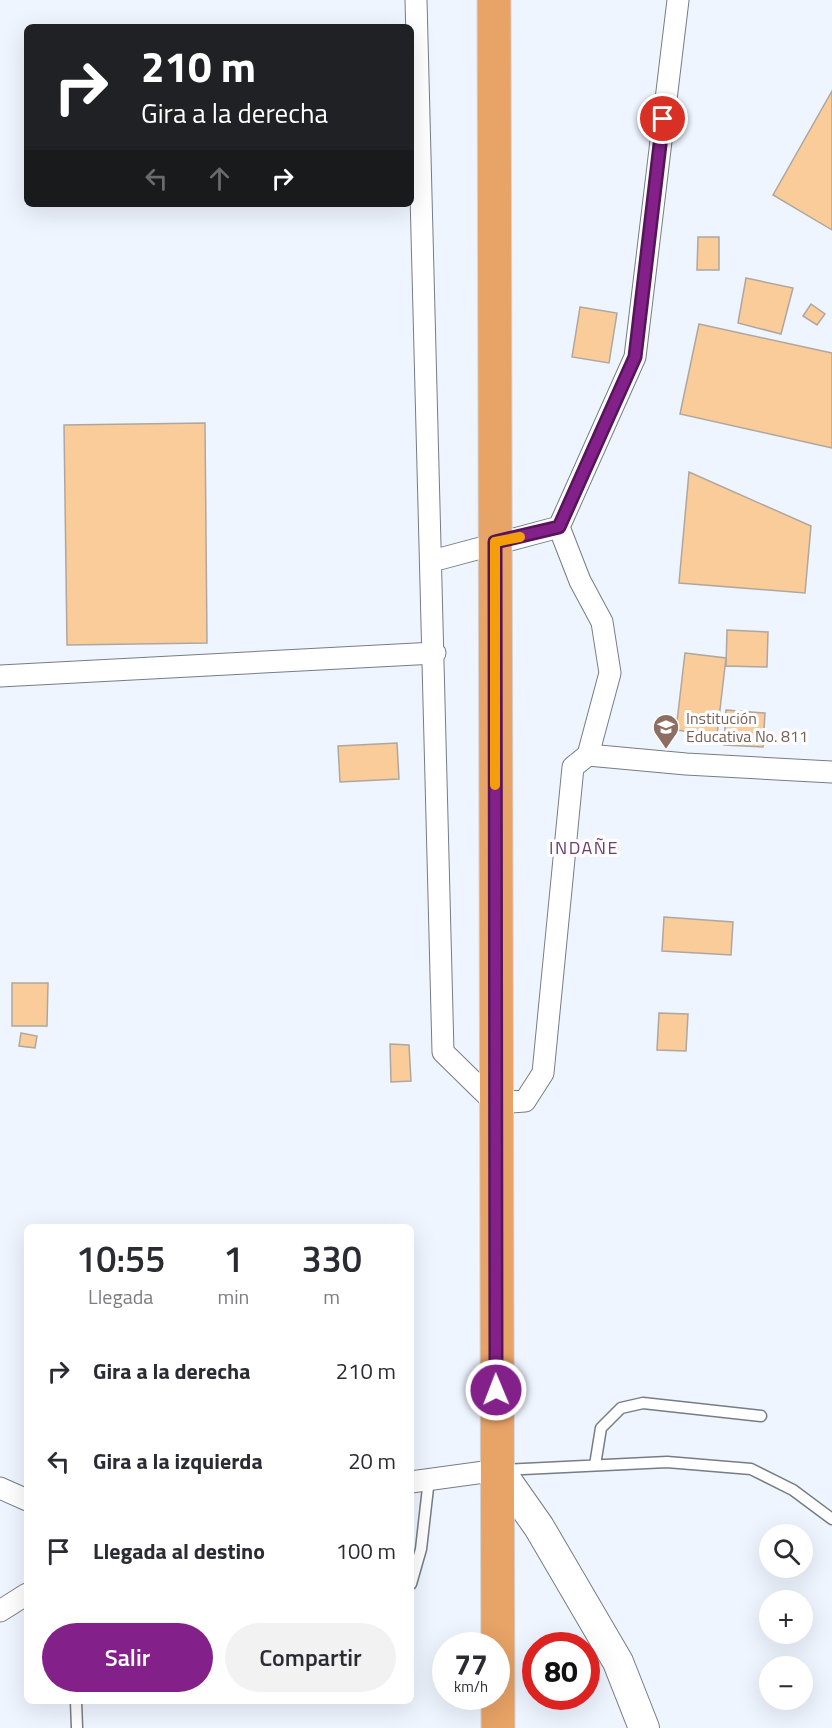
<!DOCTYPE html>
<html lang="es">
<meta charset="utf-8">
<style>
body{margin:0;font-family:"Titillium Web",sans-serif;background:#f2f2f3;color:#2b2b33;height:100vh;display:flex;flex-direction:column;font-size:22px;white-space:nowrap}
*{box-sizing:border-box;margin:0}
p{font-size:20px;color:#7c7c81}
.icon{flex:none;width:33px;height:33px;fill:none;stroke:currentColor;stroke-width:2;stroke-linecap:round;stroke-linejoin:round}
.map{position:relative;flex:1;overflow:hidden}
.sheet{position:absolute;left:24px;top:1224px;width:390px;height:480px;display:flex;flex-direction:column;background:#fff;border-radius:9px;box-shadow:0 6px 24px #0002}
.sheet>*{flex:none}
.hud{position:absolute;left:24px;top:24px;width:390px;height:183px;border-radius:9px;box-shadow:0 6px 24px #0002;background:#202124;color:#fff;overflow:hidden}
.buttons{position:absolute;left:759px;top:1524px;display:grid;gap:12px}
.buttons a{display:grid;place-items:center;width:54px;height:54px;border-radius:50%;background:#fff;box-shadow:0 6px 24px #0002;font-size:30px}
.speed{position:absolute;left:432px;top:1632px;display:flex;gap:12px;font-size:30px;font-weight:700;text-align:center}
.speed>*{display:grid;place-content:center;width:78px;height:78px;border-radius:50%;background:#fff;box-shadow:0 6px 24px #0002;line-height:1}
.speed small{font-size:15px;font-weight:400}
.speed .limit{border:9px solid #d22;background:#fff;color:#111}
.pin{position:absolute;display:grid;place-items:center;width:51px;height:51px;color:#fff;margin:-26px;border:3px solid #fff;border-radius:50%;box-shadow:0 2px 6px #0007}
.me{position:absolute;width:66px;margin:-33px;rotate:359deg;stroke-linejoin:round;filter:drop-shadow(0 0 4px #0008)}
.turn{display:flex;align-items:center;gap:21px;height:126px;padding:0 18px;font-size:27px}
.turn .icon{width:78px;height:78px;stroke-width:2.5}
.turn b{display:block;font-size:42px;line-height:51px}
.lanes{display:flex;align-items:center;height:57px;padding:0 18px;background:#0003;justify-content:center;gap:30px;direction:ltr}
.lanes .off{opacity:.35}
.eta{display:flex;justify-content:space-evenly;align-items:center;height:102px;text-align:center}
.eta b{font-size:36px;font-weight:600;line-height:42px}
.action{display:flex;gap:12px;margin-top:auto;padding:12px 18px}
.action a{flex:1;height:69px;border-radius:36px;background:#842089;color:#fff;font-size:24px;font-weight:600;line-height:69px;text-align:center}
.action a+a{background:#f2f2f3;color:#2b2b33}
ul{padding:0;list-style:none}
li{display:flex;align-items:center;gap:18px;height:90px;padding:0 18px}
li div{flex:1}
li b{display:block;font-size:22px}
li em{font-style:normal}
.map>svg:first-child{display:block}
</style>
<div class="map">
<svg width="832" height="1728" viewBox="0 0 832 1728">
<rect width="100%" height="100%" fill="#eff5ff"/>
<path fill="#f9cc9a" stroke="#afa79f" stroke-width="1.5" d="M832,91v139l-59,-35z
M698,237h21v33h-22z
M746,278l47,10 -12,46 -43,-11z
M811,304l14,10 -8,11 -14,-9z
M580,307l37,6 -8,50 -37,-6z
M699,324l133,29v95l-152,-34z
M205,423l2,220 -140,2 -3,-220z
M689,472l122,54 -6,67 -126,-10z
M727,630l41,2 -1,35 -41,-1z
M685,653l41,5 -9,77 -41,-5z
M726,710l39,3 -2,34 -39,-2z
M397,743l2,36 -59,3 -2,-36z
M664,917l69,5 -2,33 -69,-4z
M12,983h36l-1,43h-35z
M659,1013l29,1 -2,37 -29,-1z
M21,1033l16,3 -2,12 -16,-2z
M390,1044l19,1 2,36 -20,1z"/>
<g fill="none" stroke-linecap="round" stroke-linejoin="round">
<g stroke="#777c85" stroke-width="13">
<path id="service" d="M595,1465l6,-37 20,-20 22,-5 118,13
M505,1470l162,-8 84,7 42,21 39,29
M411,1584l10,-35 8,-70
M76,1701l1,27"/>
</g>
<g stroke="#777c85" stroke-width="23">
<path id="minor" d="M416,0l27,1052 52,51 30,-2 18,-28 30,-306 15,-12 22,-82 -8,-51 -22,-41 -21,-54 -127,34
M559,527l76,-170 43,-357
M0,676l435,-23
M588,755l98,9 146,8
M411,1482l88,-12
M0,1488l27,12
M0,1611l27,-17"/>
</g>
<g stroke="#777c85" stroke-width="32">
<path id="secondary" d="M499,1470l40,57 79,135 26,66"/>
</g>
<g stroke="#d3d3d4" stroke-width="35">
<path id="trunk" d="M494,0l4,1728"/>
</g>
<use href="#service" stroke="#fff" stroke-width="10"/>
<use href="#minor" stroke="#fff" stroke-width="21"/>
<use href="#secondary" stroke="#fff" stroke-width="30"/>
<use href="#trunk" stroke="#e8a366" stroke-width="33"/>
</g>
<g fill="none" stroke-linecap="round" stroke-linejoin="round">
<g stroke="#561559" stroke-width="15">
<path id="route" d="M496,1390l-1,-848 64,-15 76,-170 28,-238"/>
</g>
<use href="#route" stroke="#842089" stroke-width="10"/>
<path stroke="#f59e0b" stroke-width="10" d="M495,785v-243l25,-5"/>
</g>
<defs>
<g id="school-pin" transform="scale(1.35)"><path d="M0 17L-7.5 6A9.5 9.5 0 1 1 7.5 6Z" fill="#8d6e63" stroke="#fff"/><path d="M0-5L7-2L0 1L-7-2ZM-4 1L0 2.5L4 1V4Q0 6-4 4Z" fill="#fff"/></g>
</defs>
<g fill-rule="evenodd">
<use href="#school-pin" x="666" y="727"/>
</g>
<g text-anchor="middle" stroke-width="6" stroke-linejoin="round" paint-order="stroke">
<g font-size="16" fill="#785e54" stroke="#fff" text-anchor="start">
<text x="686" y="724">Institución<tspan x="686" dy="18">Educativa No. 811</tspan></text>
</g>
<g font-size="18" letter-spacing="1.5" fill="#6f3d70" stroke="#fff">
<text x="584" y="854">INDAÑE</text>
</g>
</g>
</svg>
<div class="buttons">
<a><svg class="icon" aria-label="search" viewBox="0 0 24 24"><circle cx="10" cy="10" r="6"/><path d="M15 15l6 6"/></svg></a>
<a>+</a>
<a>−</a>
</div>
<div class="speed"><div>77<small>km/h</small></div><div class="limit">80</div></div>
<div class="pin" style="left:663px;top:119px;background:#d93025"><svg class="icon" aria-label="arrive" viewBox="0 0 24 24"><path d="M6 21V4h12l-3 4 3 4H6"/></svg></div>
<svg class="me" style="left:496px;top:1390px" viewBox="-20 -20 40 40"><circle r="17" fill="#842089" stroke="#fff" stroke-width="3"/><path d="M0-11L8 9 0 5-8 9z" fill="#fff"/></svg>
<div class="hud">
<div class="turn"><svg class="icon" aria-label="right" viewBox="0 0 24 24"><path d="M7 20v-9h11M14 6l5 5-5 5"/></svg><div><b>210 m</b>Gira a la derecha</div></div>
<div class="lanes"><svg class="icon off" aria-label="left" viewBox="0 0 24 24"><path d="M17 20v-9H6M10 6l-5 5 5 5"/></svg><svg class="icon off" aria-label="ahead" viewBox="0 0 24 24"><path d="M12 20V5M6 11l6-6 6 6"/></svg><svg class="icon" aria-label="right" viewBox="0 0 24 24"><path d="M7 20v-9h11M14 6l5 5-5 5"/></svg></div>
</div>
<section class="sheet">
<div class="eta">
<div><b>10:55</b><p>Llegada</p></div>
<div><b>1</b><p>min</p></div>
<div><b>330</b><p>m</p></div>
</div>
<ul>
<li><svg class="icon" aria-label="right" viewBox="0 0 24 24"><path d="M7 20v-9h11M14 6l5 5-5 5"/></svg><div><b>Gira a la derecha</b></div><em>210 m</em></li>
<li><svg class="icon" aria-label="left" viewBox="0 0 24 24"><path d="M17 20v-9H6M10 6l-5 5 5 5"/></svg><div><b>Gira a la izquierda</b></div><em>20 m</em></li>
<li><svg class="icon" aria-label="arrive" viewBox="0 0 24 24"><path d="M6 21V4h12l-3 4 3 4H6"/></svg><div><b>Llegada al destino</b></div><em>100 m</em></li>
</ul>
<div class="action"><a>Salir</a><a>Compartir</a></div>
</section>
</div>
